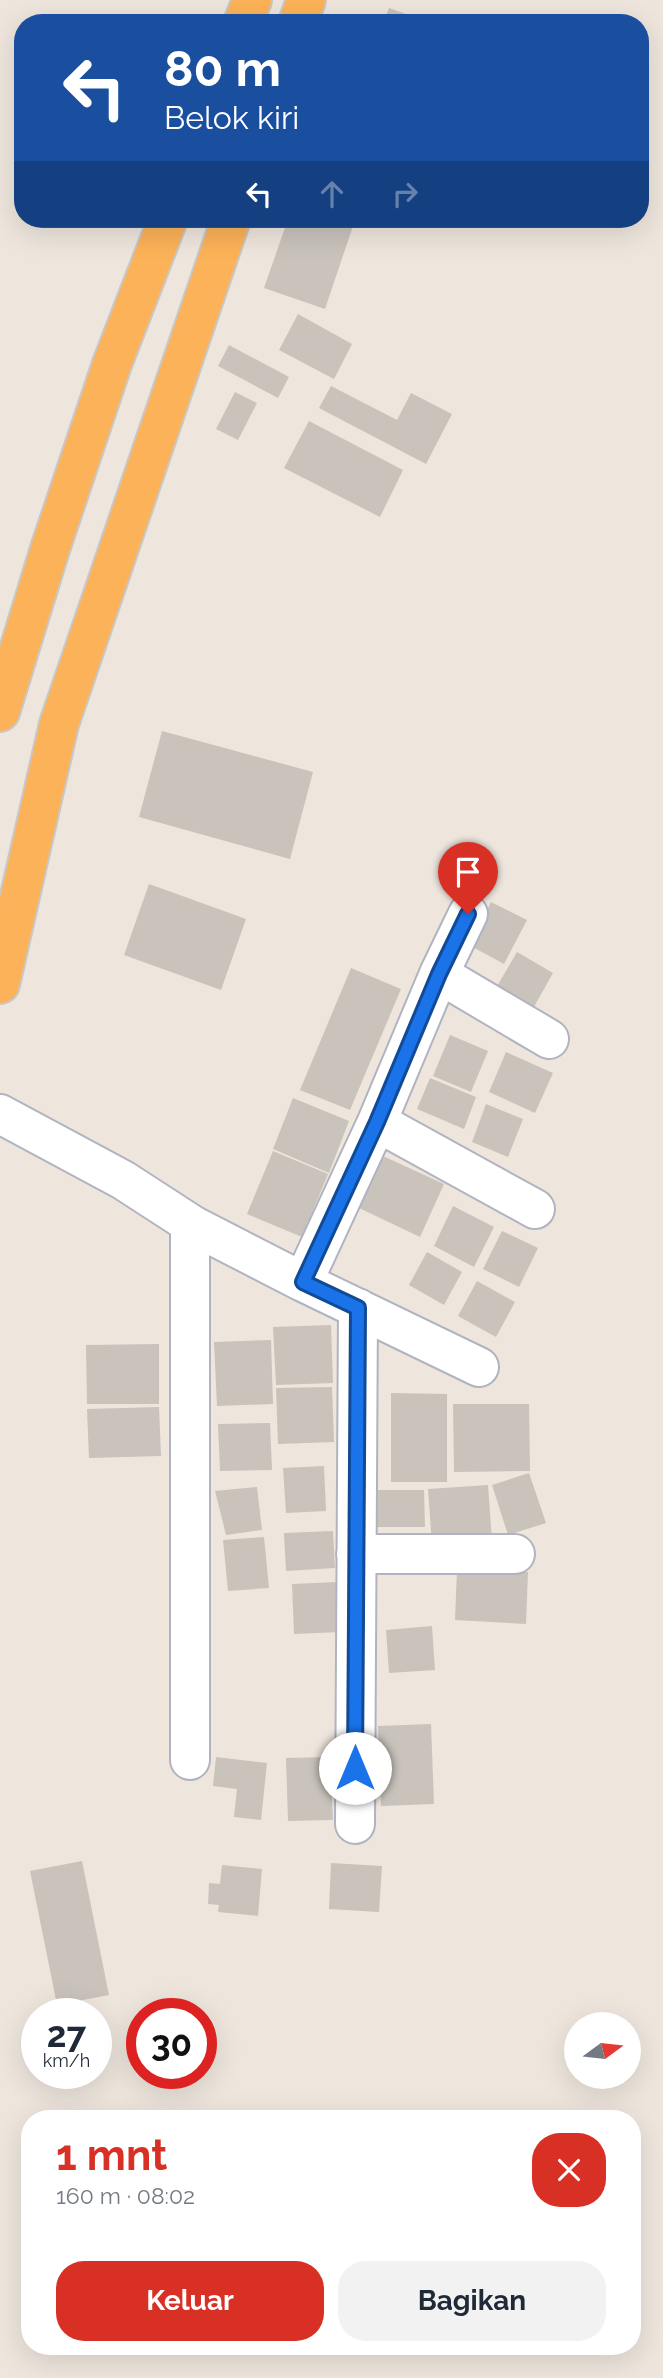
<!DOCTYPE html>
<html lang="id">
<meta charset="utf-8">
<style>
body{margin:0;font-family:Raleway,sans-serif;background:#f2f2f3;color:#1f2937;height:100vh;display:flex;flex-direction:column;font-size:26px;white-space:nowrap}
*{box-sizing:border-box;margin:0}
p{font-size:23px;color:#747a83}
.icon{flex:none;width:38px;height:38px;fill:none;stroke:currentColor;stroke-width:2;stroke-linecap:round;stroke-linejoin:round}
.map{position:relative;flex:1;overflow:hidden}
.drawer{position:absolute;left:21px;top:2110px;width:620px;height:245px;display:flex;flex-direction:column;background:#fff;border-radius:28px;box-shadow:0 7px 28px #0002}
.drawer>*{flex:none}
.top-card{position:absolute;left:14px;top:14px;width:635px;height:214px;border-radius:28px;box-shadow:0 7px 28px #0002;background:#1a4fa0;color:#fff;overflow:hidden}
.needle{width:46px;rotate:75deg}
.controls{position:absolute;left:564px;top:2012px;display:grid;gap:14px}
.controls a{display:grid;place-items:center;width:77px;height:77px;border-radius:50%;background:#fff;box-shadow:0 7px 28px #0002;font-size:35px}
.speed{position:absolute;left:21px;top:1998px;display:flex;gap:14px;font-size:35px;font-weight:700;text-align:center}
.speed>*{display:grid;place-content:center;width:91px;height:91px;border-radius:50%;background:#fff;box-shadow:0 7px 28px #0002;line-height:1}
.speed small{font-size:18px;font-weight:400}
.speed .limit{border:10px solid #d22;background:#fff;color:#111}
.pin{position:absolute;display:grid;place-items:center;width:60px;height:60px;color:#fff;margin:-72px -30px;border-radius:50% 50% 50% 0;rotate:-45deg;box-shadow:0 0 7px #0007}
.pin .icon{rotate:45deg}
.me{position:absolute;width:77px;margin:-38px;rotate:0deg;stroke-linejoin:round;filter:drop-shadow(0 0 5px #0008)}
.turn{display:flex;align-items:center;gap:24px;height:147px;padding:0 35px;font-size:32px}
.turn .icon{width:91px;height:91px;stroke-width:2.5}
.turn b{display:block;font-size:49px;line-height:60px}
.lanes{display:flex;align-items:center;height:66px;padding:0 35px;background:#0003;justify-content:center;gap:35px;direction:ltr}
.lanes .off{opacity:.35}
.round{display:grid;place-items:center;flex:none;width:74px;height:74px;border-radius:28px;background:#f2f2f3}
.head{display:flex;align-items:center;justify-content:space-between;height:119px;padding:0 35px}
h1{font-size:42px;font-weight:700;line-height:52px;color:#d93025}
.button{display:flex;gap:14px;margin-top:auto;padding:14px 35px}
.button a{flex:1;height:80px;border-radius:28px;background:#d93025;color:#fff;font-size:28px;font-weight:700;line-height:80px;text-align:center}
.button a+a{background:#f2f2f3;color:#1f2937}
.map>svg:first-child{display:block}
</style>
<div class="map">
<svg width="663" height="2378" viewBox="0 0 663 2378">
<rect width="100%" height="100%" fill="#eee6dd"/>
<path fill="#c9c3bc" d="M389,8l40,14v1h-46z
M288,219l67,1 -30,89 -61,-21z
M298,314l54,30 -18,35 -55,-29z
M229,345l60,32 -11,21 -60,-32z
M331,386l66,34 14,-27 41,21 -26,50 -107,-56z
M235,392l22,11 -19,37 -22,-11z
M309,421l94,49 -23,47 -96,-49z
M162,731l151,41 -23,87 -151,-42z
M149,884l97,35 -25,71 -97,-35z
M491,902l36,18 -23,44 -35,-19z
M517,952l36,21 -23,41 -37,-21z
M351,968l50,21 -51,121 -50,-20z
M450,1035l38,16 -17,41 -38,-16z
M506,1052l47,21 -18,40 -46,-21z
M430,1078l46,19 -12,32 -47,-20z
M293,1098l56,23 -20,52 -56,-24z
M486,1104l37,15 -15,38 -36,-15z
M273,1151l55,23 -26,63 -55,-23z
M383,1156l61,28 -24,53 -61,-29z
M453,1206l41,21 -20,40 -40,-21z
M502,1231l36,17 -19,39 -36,-18z
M427,1252l35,20 -18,33 -35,-20z
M477,1281l38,21 -19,35 -38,-21z
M331,1325l2,58 -57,2 -3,-58z
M271,1340l2,64 -56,2 -3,-64z
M159,1344v60h-72l-1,-59z
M332,1387l2,55 -56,2 -2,-56z
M391,1393l56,1v88h-56z
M453,1404h76l1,67 -76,1z
M159,1407l2,49 -72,2 -2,-49z
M270,1423l2,47 -52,1 -2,-47z
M324,1466l2,45 -40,2 -3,-45z
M529,1473l17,50 -38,12 -16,-50z
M488,1485l4,56 -60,4 -4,-56z
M257,1487l5,43 -36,5 -11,-44z
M375,1490h49l1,37h-49z
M333,1531l2,37 -49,3 -2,-38z
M264,1537l5,51 -41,3 -5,-51z
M457,1569l71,3 -2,52 -71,-4z
M338,1582l2,50 -46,2 -2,-50z
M432,1626l3,44 -46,3 -3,-43z
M431,1724l3,80 -53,2 -3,-80z
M216,1757l51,6 -6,57 -27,-3 3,-28 -24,-3z
M330,1757l3,63 -45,1 -2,-63z
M82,1861l27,134 -52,10 -27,-134z
M331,1863l51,3 -3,46 -50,-3z
M222,1865l40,4 -4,47 -40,-4 1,-7 -11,-1 1,-21 11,1z"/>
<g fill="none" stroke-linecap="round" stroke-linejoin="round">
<g stroke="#b1b4c0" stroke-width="42">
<path id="minor" d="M439,974l110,65
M0,1114l123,66 71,46 109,56 176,85
M377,1122l158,87
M190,1224v536
M303,1282l74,-160 62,-148 29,-60
M356,1554h159
M355,1824l3,-516"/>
</g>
<g stroke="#c8c8c8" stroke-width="42">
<path id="trunk" d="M243,23l9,-23
M298,23l8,-23
M0,712l50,-163 62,-185 56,-145
M0,984l59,-260 172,-505"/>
</g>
<use href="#minor" stroke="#fff" stroke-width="38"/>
<use href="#trunk" stroke="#fcb258" stroke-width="38"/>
</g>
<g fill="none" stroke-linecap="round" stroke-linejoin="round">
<g stroke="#114b97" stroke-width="18">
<path id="route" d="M355,1768l3,-460 -55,-26 74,-160 62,-148 29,-60"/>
</g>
<use href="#route" stroke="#1a73e8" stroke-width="12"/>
</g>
</svg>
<div class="controls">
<a><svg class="needle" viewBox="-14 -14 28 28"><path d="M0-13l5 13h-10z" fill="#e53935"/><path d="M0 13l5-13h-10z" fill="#747a83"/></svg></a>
</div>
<div class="speed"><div>27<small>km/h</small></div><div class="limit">30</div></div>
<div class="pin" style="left:468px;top:914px;background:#d93025"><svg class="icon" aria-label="arrive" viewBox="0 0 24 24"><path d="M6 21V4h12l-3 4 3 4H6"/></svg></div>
<svg class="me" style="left:355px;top:1768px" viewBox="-20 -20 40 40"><circle r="19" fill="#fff"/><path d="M0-13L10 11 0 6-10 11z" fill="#1a73e8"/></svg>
<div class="top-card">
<div class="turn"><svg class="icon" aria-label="left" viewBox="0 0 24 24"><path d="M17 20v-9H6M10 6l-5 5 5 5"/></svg><div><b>80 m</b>Belok kiri</div></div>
<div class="lanes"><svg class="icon" aria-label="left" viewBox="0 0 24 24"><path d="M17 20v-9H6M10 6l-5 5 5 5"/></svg><svg class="icon off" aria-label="ahead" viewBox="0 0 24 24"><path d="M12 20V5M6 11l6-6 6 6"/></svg><svg class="icon off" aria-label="right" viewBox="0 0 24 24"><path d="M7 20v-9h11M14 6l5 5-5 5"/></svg></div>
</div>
<section class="drawer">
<div class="head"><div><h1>1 mnt</h1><p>160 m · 08:02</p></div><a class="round" style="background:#d93025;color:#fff"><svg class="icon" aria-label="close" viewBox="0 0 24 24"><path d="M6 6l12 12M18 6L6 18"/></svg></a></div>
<div class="button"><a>Keluar</a><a>Bagikan</a></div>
</section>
</div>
